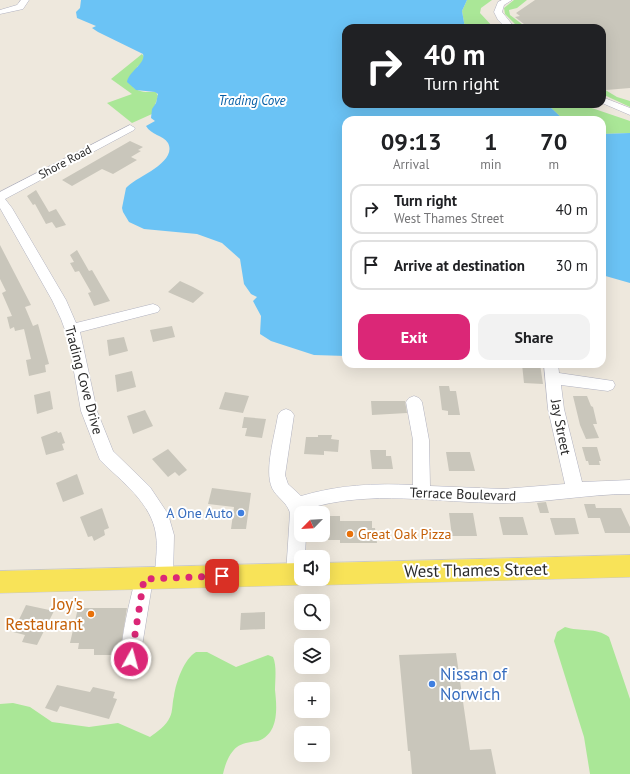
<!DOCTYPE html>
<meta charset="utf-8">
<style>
body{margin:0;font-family:"PT Sans",sans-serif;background:#f2f2f2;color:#202124;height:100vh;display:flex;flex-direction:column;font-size:15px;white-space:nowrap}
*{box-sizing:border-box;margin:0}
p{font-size:13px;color:#757577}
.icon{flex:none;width:22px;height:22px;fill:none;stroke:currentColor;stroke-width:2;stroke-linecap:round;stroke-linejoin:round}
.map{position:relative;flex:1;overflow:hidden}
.side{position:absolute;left:342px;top:116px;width:264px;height:252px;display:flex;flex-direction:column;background:#fff;border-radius:12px;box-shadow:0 4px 16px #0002}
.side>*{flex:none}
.guide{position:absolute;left:342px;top:24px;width:264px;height:84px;border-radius:12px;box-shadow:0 4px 16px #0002;background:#202124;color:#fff;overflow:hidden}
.needle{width:26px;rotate:246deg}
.fabs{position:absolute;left:294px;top:506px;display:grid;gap:8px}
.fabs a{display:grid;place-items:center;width:36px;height:36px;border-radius:8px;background:#fff;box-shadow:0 4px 16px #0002;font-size:20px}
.pin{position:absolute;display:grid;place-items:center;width:34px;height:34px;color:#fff;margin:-17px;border-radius:8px;box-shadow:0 2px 6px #0006}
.me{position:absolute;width:44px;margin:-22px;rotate:7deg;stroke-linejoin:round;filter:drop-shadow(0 0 3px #0008)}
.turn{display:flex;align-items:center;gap:14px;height:84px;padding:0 16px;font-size:18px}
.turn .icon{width:52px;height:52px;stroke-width:2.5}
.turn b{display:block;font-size:28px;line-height:34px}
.eta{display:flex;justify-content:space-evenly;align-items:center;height:68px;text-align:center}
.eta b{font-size:24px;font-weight:700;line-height:28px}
.button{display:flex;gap:8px;margin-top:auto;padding:8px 16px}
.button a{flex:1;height:46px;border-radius:12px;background:#db2777;color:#fff;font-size:16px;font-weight:700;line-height:46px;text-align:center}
.button a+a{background:#f2f2f2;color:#202124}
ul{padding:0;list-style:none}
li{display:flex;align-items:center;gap:12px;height:50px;margin:0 8px 6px;padding:0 8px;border:2px solid #e0e0e0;border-radius:12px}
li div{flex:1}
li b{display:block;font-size:15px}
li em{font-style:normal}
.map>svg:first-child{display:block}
</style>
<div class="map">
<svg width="630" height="774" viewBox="0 0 630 774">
<rect width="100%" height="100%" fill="#eee8dd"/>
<path fill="#aae797" d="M467,0h25l-11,8 -1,5 14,15h-29l-3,-17z
M514,0h13l-10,8 -8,2 1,5 17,13h-8l-14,-14 -1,-6z
M142,54l2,3 -2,6 -5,4 -4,20c6,6 16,5 23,5l2,4 -6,18 -20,9 -25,-20 25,-9 -21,-15z
M602,88l15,9 13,4v6l-28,-13z
M547,104h33l50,17v12l-28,1v-14h-38z
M565,627c15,5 31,0 44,10l21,62v75h-40l-6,-37 -30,-96 3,-9z
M196,652h11l29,15 32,-12 5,2c4,9 2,23 2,33 2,18 4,44 -17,51 -6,1 -16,2 -21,6 -8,6 -12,18 -14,27h-223v-70l13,-1 17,4 22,15 37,5 29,-4 32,14c7,-5 16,-11 20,-20 3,-6 2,-14 4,-21 2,-14 10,-37 22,-44z"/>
<path fill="#6bc3f5" d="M81,0h386l-5,11 3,17h-119v76h201l17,16h-218v236l-32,-1 -43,-14 -11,-7 1,-18 -8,-15 4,-4 -6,-3 -7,-10 -4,-25 -18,-16 -25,-9 -53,-5 -15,-7 -6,-10 -1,-4 4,-20c9,-11 52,-25 42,-45 -5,-8 -17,-8 -22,-17l9,-5 -4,-3 1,-9 4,-6 2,-9 -3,-2 -19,-2 -9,-8c2,-11 19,-18 16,-28l-45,-22 -6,-4 4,-2 -19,-8 -1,-6 4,-4z
M630,133v150l-28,-8v-141z"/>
<path fill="#c9c6bb" d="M535,0h95v88l-24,2 -4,-4v-58h-73l-14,-11 5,-1 -4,-3z
M130,141l13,6 -5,3 3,1 -10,6 6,3 -24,14 -11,-5 -30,17 -10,-6z
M36,190l13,22 7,-3 10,16 -10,3 -4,-6 -6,2 -11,-20 -2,1 -6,-9z
M0,245l29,56 2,4 -6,2 8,19 5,-2 11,40 -4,1 1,7 -17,4 -3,-16 5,-1 -7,-30 -9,2 -1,-4 -4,2 -3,-12 5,-1 -10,-23 4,-2 -6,-12z
M77,250l12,21 3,-1 18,31 -16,5 -6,-13 3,-1 -12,-21 -4,1 -5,-9 4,-1 -4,-7z
M180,281l13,6 11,6 -11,10 -25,-11z
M172,326l3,11 -22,5 -3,-12z
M124,337l4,14 -19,5 -2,-16z
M522,364h18l3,20 -19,-1z
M132,371l4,16 -19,5 -2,-17z
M439,386h10l1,5h6l4,24h-12v-4l-6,-1z
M50,391l3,18 -16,5 -3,-19z
M225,392l24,4 -6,17 -24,-4z
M573,396h14l4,10 2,1 4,17h-4l6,14 -13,1 -6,-14z
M371,401h34l2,12 -35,2z
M145,410l8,16 -20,8 -6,-18z
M244,417l22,2 -4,19 -17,-2 2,-8h-5z
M57,431l1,2 3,-1 4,11 -3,1 2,6 -18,5 -5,-18z
M318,435h14l-1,4 8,1 -1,12 -14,-1v4l-20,-1 2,-17h12z
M582,447h15l4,14h-2l1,4h-11l-1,-4h-2z
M168,449l19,21 -8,6 -4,-4 -7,5 -16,-18z
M370,450h16v6h5l2,13h-21z
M446,452h24l5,19h-26z
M77,474l7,20 -21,8 -7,-19z
M212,488l39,5 -5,36h-15l3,-22 -26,-3z
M546,502l3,11h-9l-3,-10z
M584,504h11l1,4h25l9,19v6h-25l-5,-15h-12z
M102,508l7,20 -5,2 1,5 -11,6 -2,-5 -4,1 -8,-20z
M449,513h24l4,23h-25z
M328,516h12v5h32v7h3l2,15h-37v-3h-16v-19h4z
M499,517h24l5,18h-25z
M550,518h25l4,16 -24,1z
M26,605l28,6 -17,34 -15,-3 3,-7 -12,-3z
M78,608h49l-7,44h-7v3h-19v-6h-16l1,-6h-9z
M265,612v17l-25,1 1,-17z
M456,653l14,97 21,-1 5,25h-84l-2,-23h-2l-9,-96z
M57,685l33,7 3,-5 22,5 -2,6 4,1 -8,20 -49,-13 -3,6 -12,-4z"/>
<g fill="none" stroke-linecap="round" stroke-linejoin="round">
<g stroke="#b1b2c0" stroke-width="1">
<path id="minor" d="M21,0h8l-6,9 -23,5v-4l17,-5z
M502,0h10l-8,5 -2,7 13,16h-9l-8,-8 -4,-8 4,-10z
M602,97l28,11v7l-28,-12z
M130,125l5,3 -1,2 -129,69 7,9 54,92 10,23 77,-19 5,2 2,3 -2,3 -78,20 17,79 16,40 37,36 18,27 6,21 -1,43 -2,6 -7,3 -7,-3 -2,-6c0,-14 3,-29 1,-43 -4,-32 -35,-54 -56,-75l-2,-5 -17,-44 -13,-73 -7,-19 -9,-19 -52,-92v-16z
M544,364h14l1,9 54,8 2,4 -2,4 -5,2 -47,-6 3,24 18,73 48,-2v14c-43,0 -85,9 -127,9 -66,0 -133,-14 -196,6l1,4h-7v22h5l-1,22h-4l1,22 -7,4 -7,-3 -2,-6 4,-61c-3,-11 -13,-15 -18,-25 -8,-18 3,-53 6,-73l3,-4 5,-2 5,2 3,4 -9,60 3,9 13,12c37,-11 74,-13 112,-11v-45l-7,-38 3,-4 5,-2 5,2 3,4 7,38 1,46 73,3 62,-5 -17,-75z
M144,570l7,3 2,6 -12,73 1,15 -3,7 -7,3 -7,-3c-10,-22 5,-70 10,-95l2,-6z"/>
</g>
<g stroke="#c8c8c8" stroke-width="1">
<path id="major" d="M630,555v22l-307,8 -8,-3 -1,-3h9v-16z
M301,563v16h9l-1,3 -8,3 -301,8v-22z"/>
</g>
<use href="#minor" fill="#fff" fill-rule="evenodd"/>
<use href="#major" fill="#f8e358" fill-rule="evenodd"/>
</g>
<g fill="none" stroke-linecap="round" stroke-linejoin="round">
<path stroke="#db2777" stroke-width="7" stroke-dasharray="0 12.6" d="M131,659l13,-80 78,-3"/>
</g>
<g fill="#3f7fe0" stroke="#fff" stroke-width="1.5">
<circle cx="241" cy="513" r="4"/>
<circle cx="432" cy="684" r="4"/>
</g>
<g fill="#e8710a" stroke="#fff" stroke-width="1.5">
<circle cx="350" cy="534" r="4"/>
<circle cx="91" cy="614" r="4"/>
</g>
<g text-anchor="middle" stroke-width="4" stroke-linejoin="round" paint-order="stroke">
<g font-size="12" fill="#2b2b2b" stroke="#fff">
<text transform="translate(65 162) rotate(-28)" y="4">Shore Road</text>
</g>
<g font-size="13" font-style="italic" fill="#065fa5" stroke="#fff">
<text x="252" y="105">Trading Cove</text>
</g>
<g font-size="14" fill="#2b2b2b" stroke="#fff">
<text transform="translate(84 380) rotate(75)" y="5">Trading Cove Drive</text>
<text transform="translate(561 427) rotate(79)" y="5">Jay Street</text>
<text transform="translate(463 494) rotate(2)" y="5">Terrace Boulevard</text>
</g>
<g font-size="14" fill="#366cbe" stroke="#fff" text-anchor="end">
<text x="233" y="518">A One Auto</text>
</g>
<g font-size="14" fill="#c56008" stroke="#fff" text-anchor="start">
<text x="358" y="539">Great Oak Pizza</text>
</g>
<g font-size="17" fill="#2b2b2b" stroke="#fff">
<text transform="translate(476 570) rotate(-1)" y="6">West Thames Street</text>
</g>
<g font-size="17" fill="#c56008" stroke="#fff" text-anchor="end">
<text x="83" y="610">Joy's<tspan x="83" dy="20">Restaurant</tspan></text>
</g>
<g font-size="17" fill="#366cbe" stroke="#fff" text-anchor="start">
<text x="440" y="680">Nissan of<tspan x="440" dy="20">Norwich</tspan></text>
</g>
</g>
</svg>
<div class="fabs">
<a><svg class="needle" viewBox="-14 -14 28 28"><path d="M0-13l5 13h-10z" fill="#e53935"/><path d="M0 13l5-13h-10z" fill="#757577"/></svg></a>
<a><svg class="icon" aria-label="sound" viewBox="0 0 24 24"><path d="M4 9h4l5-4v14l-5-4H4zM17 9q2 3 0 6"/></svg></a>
<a><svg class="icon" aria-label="search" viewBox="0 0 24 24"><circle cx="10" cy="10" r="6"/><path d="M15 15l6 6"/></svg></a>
<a><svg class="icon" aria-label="layers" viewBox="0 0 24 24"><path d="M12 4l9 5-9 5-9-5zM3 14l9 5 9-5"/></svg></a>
<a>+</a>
<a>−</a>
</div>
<div class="pin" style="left:222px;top:576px;background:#d93025"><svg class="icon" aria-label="arrive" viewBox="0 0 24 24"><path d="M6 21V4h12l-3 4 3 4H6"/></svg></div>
<svg class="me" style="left:131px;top:659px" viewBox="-20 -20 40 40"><circle r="17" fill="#db2777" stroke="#fff" stroke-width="3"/><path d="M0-11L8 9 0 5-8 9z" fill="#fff"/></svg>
<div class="guide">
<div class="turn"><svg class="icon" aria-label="right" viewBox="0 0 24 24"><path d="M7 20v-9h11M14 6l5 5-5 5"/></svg><div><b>40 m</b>Turn right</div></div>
</div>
<section class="side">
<div class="eta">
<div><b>09:13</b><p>Arrival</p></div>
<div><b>1</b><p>min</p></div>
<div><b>70</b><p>m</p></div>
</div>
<ul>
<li><svg class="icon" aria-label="right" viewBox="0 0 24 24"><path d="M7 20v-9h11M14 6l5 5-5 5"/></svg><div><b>Turn right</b><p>West Thames Street</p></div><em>40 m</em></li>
<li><svg class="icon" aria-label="arrive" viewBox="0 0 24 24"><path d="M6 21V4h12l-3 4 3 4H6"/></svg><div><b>Arrive at destination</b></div><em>30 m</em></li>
</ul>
<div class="button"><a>Exit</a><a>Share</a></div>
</section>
</div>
